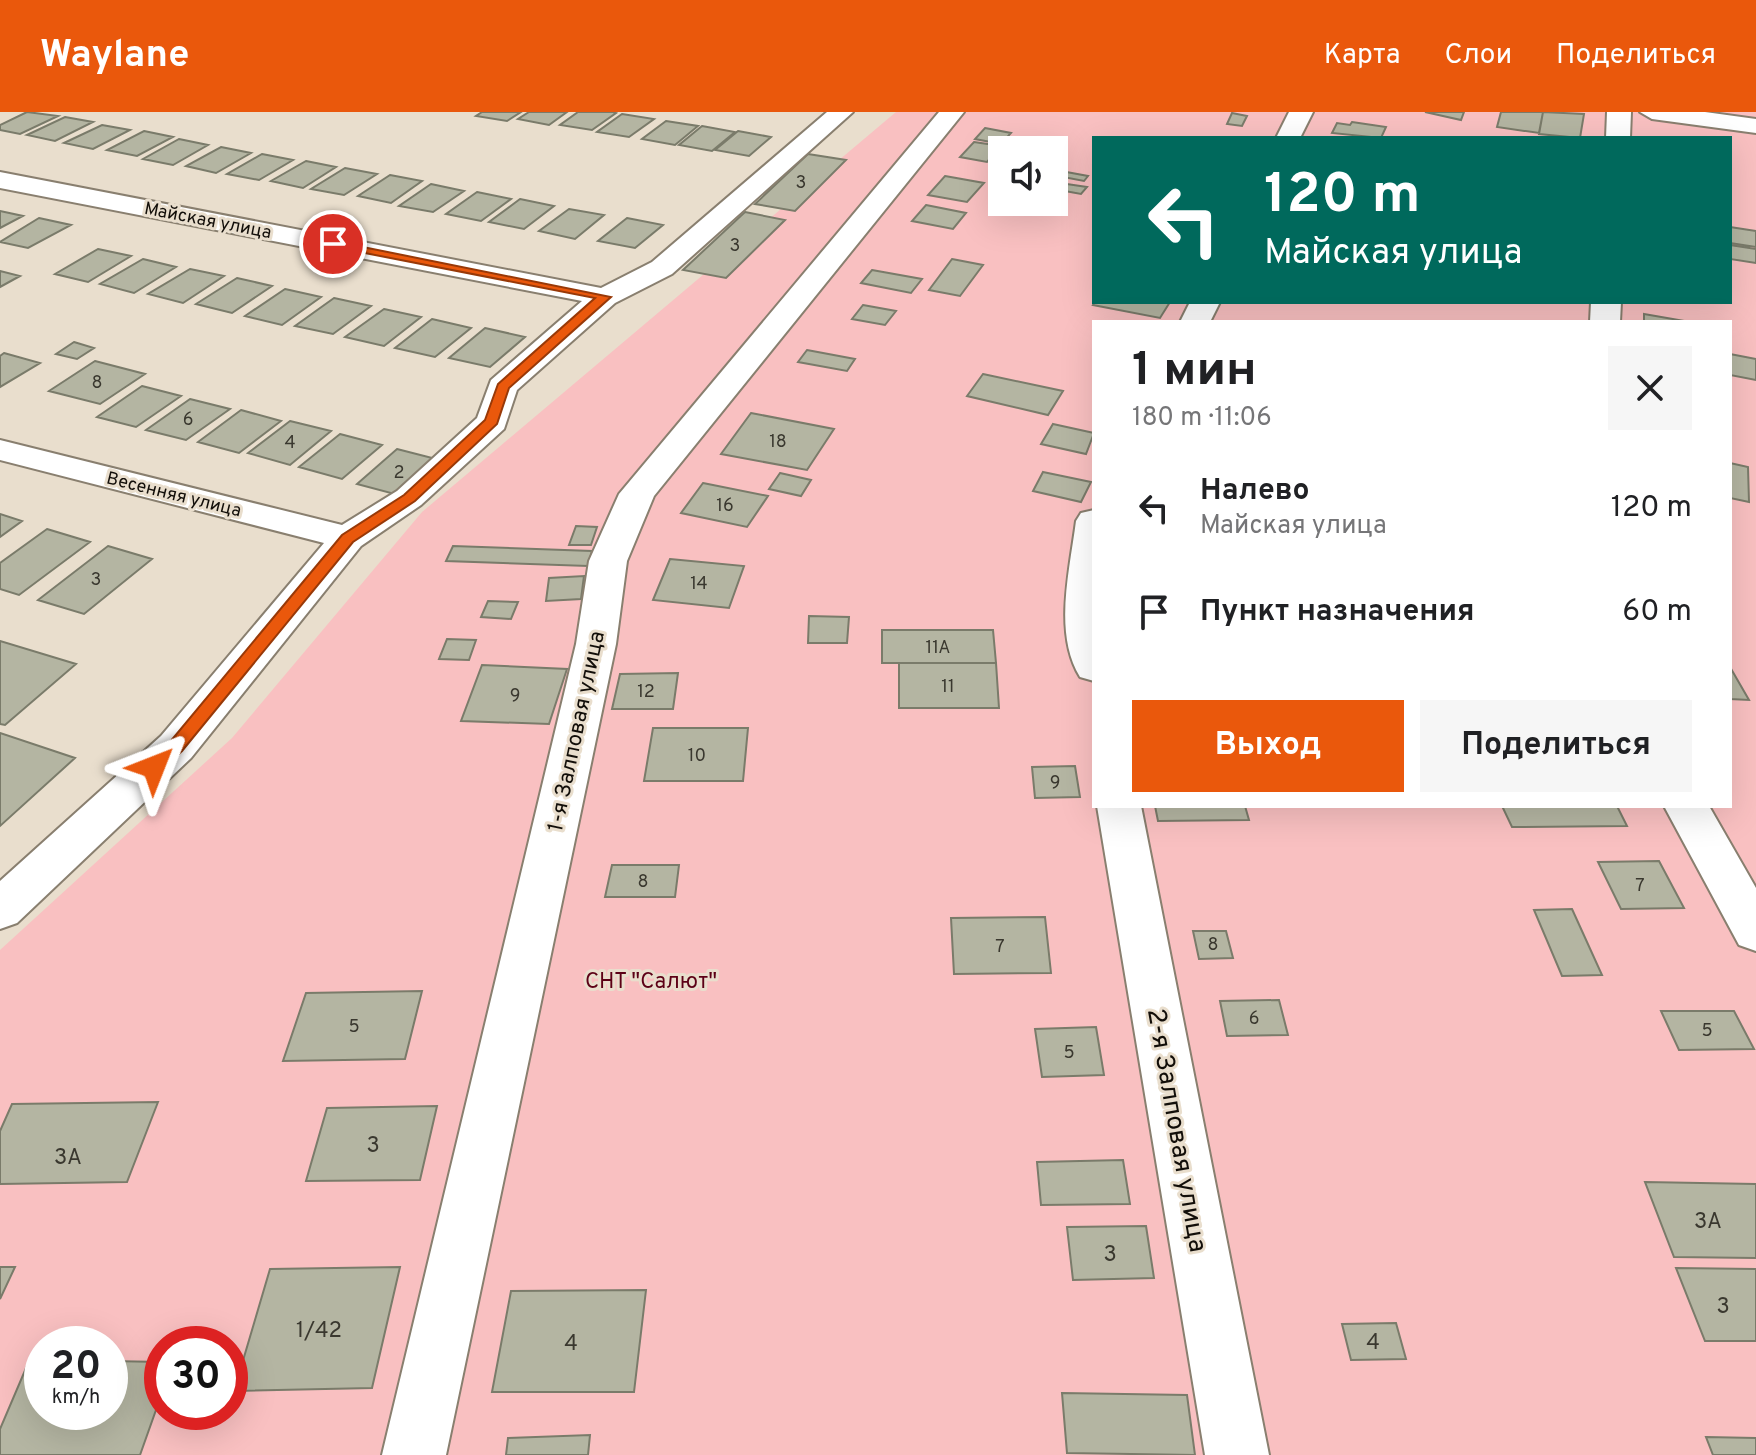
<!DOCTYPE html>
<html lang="ru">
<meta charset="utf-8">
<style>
body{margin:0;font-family:Overpass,sans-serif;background:#f6f6f6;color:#202124;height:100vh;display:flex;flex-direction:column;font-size:30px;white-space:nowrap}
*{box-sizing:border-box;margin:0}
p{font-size:26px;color:#757577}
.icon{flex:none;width:44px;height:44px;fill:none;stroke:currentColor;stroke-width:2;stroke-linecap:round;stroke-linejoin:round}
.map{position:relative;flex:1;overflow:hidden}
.sheet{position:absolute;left:1092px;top:208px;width:640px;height:488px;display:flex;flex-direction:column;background:#fff;border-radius:0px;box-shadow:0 8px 32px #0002}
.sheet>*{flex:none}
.hud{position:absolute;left:1092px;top:24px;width:640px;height:168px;border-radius:0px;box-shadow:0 8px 32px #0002;background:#00695c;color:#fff;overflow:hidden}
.buttons{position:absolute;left:988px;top:24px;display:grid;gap:16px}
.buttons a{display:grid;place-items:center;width:80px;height:80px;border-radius:0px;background:#fff;box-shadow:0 8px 32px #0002;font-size:40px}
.speed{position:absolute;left:24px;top:1214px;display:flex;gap:16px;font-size:40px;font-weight:700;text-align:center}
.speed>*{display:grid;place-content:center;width:104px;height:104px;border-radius:50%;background:#fff;box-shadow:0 8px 32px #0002;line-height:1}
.speed small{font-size:20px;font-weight:400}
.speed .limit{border:12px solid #d22;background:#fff;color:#111}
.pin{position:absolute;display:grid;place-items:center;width:68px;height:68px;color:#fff;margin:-34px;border:4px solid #fff;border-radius:50%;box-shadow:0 2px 8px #0007}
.me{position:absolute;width:88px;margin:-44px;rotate:45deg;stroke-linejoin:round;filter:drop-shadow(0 0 6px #0008)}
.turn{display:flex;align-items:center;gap:28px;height:168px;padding:0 40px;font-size:36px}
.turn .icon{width:104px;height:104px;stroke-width:2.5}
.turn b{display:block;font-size:56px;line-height:68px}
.round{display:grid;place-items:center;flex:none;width:84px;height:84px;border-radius:0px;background:#f6f6f6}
.overview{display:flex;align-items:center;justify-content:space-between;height:136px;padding:0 40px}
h1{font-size:48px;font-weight:700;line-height:60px}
.primary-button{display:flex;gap:16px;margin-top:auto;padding:16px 40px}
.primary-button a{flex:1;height:92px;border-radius:0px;background:#ea580c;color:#fff;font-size:32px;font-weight:700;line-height:92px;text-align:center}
.primary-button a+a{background:#f6f6f6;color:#202124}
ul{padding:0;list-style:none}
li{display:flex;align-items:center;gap:24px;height:104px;padding:0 40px}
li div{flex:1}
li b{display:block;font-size:30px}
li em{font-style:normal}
header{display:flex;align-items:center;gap:48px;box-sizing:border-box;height:112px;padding:0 40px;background:#ea580c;color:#fff}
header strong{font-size:38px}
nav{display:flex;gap:44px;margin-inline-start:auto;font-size:28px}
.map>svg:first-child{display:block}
</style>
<header>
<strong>Waylane</strong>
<nav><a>Карта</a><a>Слои</a><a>Поделиться</a></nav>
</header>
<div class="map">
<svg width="1756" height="1343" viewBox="0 0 1756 1343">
<rect width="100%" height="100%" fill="#e9decd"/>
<path fill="#f9c0c1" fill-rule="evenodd" d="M896,0h860v1343h-1756v-505l232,-212 190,-226zM1094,26h636v164h-636zM1002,38h52v52h-52zM1094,210h636v484h-636zM42,1232h68v68h-68zM162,1232h68v68h-68z"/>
<path fill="#b4b5a2" stroke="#7a7b6a" stroke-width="2" d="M27,0l31,4 -38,18 -20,-4v-5z
M482,0h39l-14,9 -31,-5z
M529,0h38l-18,13 -31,-6z
M578,0h35l3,1 -24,17 -32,-5z
M1425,0h39l-3,8z
M1501,0h42l-4,21 -42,-6z
M1543,0l41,2 -4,24 -41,-4z
M1232,1l15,3 -5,10 -15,-2z
M622,2l32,5 -25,18 -32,-5z
M65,5l28,5 -38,19 -28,-6z
M666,9l32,5 -23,19 -33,-6z
M1352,10l34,5 -5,11 -49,-5 5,-10 13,2z
M102,13l28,5 -37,19 -29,-6z
M702,14l33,6 -23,19 -33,-6z
M985,16l26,5 -10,11 -26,-5z
M144,19l29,6 -36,19 -30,-6z
M738,19l33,6 -22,19 -34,-6z
M179,27l29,6 -35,20 -30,-6z
M974,30l27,4 -14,16 -27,-5z
M221,35l30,6 -35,20 -30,-7z
M262,42l31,6 -34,20 -32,-6z
M808,42l38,6 -51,51 -40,-7z
M306,49l30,6 -33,21 -32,-7z
M345,56l32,6 -33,21 -33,-6z
M1061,59l27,5 -4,5 -26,-5z
M390,63l32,6 -31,22 -33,-7z
M945,64l39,7 -17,19 -39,-7z
M1060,71l27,4 -6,7 -27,-5z
M431,72l33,7 -31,21 -34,-6z
M477,80l34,7 -30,22 -35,-7z
M520,87l34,7 -30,23 -35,-7z
M926,93l40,8 -13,16 -41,-8z
M569,97l35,6 -29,24 -36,-8z
M0,99l23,5 -23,12z
M745,100l40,8 -59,58 -43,-8z
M39,106l32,7 -43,23 -28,-6z
M627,106l36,7 -28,23 -37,-7z
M1730,115l26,4v16l-26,-4z
M1730,133l26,4v14l-26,-4z
M98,137l33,7 -43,26 -33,-8z
M143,147l33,8 -42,26 -34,-9z
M952,147l31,6 -23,31 -31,-6z
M190,157l34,7 -41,27 -35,-9z
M872,158l50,9 -11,14 -50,-10z
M0,159l20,5 -20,11z
M237,166l35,8 -40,27 -36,-9z
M285,177l36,8 -39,28 -37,-9z
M334,186l37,8 -38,28 -38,-8z
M1095,190h75l-10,16 -67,-13z
M863,193l33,6 -11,14 -33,-6z
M384,197l37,8 -37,29 -39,-9z
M1644,202l46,8h-46z
M432,207l39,9 -36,29 -40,-9z
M485,216l40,9 -35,30 -41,-9z
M74,230l20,6 -17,11 -21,-5z
M807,238l48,9 -8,12 -49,-9z
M4,241l36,10 -40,24v-31z
M1730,242l26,5v21l-26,-5z
M95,249l50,13 -45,30 -51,-13z
M983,262l80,17 -15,24 -81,-19z
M142,274l39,10 -45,31 -39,-10z
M190,287l40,10 -44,31 -40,-10z
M241,298l40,11 -42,32 -41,-11z
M751,301l83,16 -27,41 -86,-16z
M290,309l41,10 -41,34 -42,-12z
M1053,312l41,9 -8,21 -45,-10z
M340,322l42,11 -40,34 -43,-12z
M397,337l43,11 -38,36 -45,-12z
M1730,351l18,4 1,35 -19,-4z
M1043,360l48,10 -10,20 -48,-11z
M780,361l31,7 -10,16 -32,-7z
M703,371l65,13 -21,31 -66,-14z
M0,402l22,7 -22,16z
M576,414l21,1 -6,18h-22z
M47,417l43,13 -71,53 -19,-6v-26z
M108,434l44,13 -68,55 -46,-14z
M453,434l139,5 -4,15 -142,-5z
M670,447l74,7 -15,42 -76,-8z
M584,464l-3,23 -35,2 3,-23z
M488,489l30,1 -7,17 -30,-2z
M809,504l40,1 -2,26h-39z
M882,518h111l3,33h-114z
M447,527l29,1 -7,20 -30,-1z
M0,529l76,23 -71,61 -5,-1z
M899,551h97l3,45h-100z
M482,553l85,4 -18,55 -88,-3z
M1730,555l19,33 -19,-1z
M678,561l-5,36h-61l8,-35z
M653,616h95l-5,53h-99z
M0,621l75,25 -75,68z
M1075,654l5,31 -45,1 -3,-31z
M1155,694h90l4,14 -91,1z
M1502,694h115l10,20 -115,1z
M1659,749l25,47 -63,1 -23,-47z
M612,753h67l-4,32h-70z
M1572,797l30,66 -40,1 -28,-66z
M1045,805l6,56 -97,1 -3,-56z
M1193,819h33l7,27 -34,1z
M422,879l-17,68 -122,2 23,-68z
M1279,888l9,35 -61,1 -7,-35z
M1661,899h73l20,38 -75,1z
M1096,915l8,48 -62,2 -7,-48z
M158,990l-31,80 -127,2v-53l12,-27z
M437,994l-17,74 -114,1 21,-73z
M1123,1048l7,44 -89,1 -4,-43z
M1645,1070l111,2v74l-82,-1z
M1146,1114l8,52 -81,2 -6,-53z
M0,1155h15l-15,32z
M400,1155l-28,121 -138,3 36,-122z
M1676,1156l80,1v72h-51z
M646,1178l-12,102h-142l19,-101z
M1396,1211l10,36 -55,1 -9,-36z
M29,1249h13v51h68v-51l52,1v31l-22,62h-140v-26z
M1062,1281l125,2 8,60 -128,-2z
M590,1323l-2,20h-82l2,-17z
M1706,1325l50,1v17h-43z"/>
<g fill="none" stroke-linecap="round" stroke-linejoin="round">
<g stroke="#897f6f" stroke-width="4">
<path id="street" d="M827,0h26l-181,162 -57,29 -98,87 -13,39 -83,76 -60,41 -170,212 -174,165 -17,6v-48l161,-145 163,-193 -324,-83v-20l342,85 55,-34 80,-73 14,-38 91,-79 -582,-113v-16l601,116 51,-26z
M939,0h25l-310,384 -27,65 -11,83 -170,811h-64l194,-811 13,-83 30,-67z
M1289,0h24l-13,26h-24z
M1607,0h24l-1,26h-24z
M1640,0h65l51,7v14l-104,-14z
M1190,190h30l-10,20h-30z
M1591,190h30l-1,20h-30z
M1094,398v171l-14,-4c-27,-44 -10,-108 -4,-156l5,-8z
M1097,694h44l128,649h-64z
M1664,694h45l47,82v63l-17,-6z"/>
</g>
<use href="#street" fill="#fff" fill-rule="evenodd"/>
</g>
<path fill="#ea580c" stroke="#983908" stroke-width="2" d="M333,129l278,56 -102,91 -12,36 -82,77 -62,41 -171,209 -22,21h-13v-9l23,-21 172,-207 62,-40 81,-75 13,-36 97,-86 -266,-52z"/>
<g text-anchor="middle" stroke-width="6" stroke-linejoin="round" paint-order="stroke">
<g font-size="18" fill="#3a382f">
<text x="801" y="76">3</text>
<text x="735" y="139">3</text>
<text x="97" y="276">8</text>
<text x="188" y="313">6</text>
<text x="778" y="335">18</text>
<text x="290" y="336">4</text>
<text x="399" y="366">2</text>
<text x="725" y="399">16</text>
<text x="96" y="473">3</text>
<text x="699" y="477">14</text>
<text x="938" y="541">11А</text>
<text x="948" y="580">11</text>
<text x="646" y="585">12</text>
<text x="515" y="589">9</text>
<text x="697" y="649">10</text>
<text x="1055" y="676">9</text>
<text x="643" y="775">8</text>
<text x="1640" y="779">7</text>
<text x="1213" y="838">8</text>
<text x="1000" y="840">7</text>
<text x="1254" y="912">6</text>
<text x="354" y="920">5</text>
<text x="1707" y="924">5</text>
<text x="1069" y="946">5</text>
</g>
<g font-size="18" fill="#120e09" stroke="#e9decd">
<text transform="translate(208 108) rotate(11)" y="6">Майская улица</text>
<text transform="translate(174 382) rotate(14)" y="6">Весенняя улица</text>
</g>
<g font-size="22" fill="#120e09" stroke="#e9decd">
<text transform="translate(575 619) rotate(-78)" y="8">1-я Залповая улица</text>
</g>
<g font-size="22" fill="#5c0016" stroke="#e9decd">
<text x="651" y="876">СНТ "Салют"</text>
</g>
<g font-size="22" fill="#3a382f">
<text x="373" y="1040">3</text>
<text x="68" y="1052">3А</text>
<text x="1708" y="1116">3А</text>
<text x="1110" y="1149">3</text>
<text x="1723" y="1201">3</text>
<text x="319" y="1225">1/42</text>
<text x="1373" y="1237">4</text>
<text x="571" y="1238">4</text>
</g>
<g font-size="26" fill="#120e09" stroke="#e9decd">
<text transform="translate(1178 1018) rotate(80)" y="9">2-я Залповая улица</text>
</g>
</g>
</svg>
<div class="buttons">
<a><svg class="icon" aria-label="sound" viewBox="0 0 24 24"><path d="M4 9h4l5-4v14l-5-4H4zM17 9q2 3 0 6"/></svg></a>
</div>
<div class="speed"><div>20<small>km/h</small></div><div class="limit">30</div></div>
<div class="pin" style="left:333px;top:132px;background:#d93025"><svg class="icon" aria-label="arrive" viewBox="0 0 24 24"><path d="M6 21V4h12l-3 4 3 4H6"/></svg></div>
<svg class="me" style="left:154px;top:655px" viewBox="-20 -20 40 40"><path d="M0-17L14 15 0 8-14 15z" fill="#ea580c" stroke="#fff" stroke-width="4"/></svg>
<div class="hud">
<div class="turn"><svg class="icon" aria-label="left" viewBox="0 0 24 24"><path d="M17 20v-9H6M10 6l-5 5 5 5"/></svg><div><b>120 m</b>Майская улица</div></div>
</div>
<section class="sheet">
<div class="overview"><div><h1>1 мин</h1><p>180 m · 11:06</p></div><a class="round"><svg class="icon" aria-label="close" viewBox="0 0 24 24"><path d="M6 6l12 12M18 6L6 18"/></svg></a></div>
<ul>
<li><svg class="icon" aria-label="left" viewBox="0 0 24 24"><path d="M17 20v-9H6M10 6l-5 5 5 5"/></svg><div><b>Налево</b><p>Майская улица</p></div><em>120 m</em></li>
<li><svg class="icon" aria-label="arrive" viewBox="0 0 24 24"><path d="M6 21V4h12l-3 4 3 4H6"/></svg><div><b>Пункт назначения</b></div><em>60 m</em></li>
</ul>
<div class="primary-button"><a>Выход</a><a>Поделиться</a></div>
</section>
</div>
